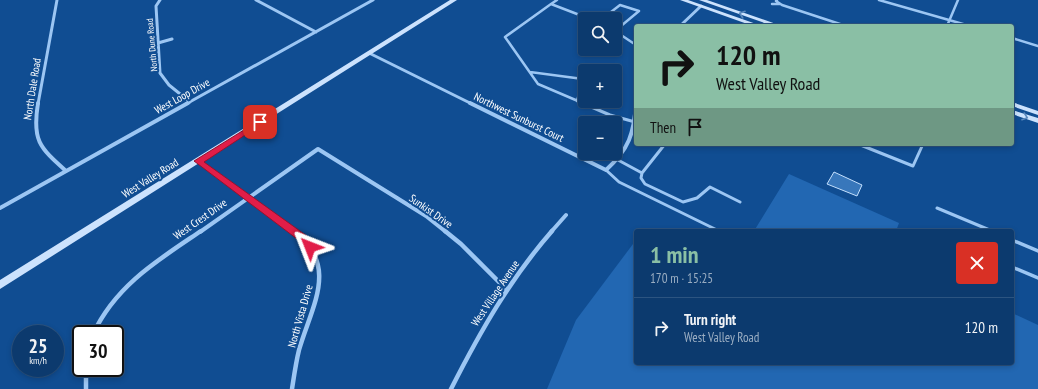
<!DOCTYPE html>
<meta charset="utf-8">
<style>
body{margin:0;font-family:"PT Sans Narrow",sans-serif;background:#154173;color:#f1f3f6;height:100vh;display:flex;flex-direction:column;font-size:15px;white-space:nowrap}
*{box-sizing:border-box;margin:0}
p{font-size:13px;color:#9aadc2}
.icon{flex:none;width:22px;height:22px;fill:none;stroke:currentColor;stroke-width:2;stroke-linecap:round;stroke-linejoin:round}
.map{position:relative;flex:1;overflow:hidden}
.side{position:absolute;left:634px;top:229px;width:380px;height:136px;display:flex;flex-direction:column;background:#0c3a6e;border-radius:4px;box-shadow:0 2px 6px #0003,0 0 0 1px #2c5481}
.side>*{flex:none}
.banner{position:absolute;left:634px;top:24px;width:380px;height:122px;border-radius:4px;box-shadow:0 2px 6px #0003,0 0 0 1px #2c5481;background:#8abfa5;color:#111;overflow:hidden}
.tools{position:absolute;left:578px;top:12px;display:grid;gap:8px}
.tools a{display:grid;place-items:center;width:44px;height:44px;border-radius:4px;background:#0c3a6e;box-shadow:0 2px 6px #0003,0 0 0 1px #2c5481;font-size:20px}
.speed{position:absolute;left:12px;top:325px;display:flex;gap:8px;font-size:20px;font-weight:700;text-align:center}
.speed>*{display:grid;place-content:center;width:52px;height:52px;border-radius:50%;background:#0c3a6e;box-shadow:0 2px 6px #0003,0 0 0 1px #2c5481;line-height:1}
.speed small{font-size:10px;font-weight:400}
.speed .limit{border:2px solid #111;border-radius:6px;background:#fff;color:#111}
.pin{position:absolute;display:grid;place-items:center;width:34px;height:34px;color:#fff;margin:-17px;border-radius:8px;box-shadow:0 2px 6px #0006}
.me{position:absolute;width:44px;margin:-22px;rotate:315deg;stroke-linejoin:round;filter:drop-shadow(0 0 3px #0008)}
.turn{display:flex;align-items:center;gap:14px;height:84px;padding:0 16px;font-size:18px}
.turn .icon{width:52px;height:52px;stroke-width:2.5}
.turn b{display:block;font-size:28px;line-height:34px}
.then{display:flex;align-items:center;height:38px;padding:0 16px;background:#0003;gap:8px;font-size:15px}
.round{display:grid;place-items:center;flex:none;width:42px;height:42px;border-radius:4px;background:#154173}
.head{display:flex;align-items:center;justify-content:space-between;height:68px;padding:0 16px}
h1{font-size:24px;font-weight:700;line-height:30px;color:#8abfa5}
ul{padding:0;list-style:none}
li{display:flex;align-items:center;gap:12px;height:60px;padding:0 16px;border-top:1px solid #2c5481}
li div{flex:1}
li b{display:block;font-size:15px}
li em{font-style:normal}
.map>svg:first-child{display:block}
</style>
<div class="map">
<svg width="1038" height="389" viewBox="0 0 1038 389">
<rect width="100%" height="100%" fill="#104d92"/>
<path fill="#2267b2" d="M789,174l110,49 -3,8h-142z
M636,240v123h376v-50l26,12v64h-491l29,-69z"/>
<path fill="#3877bb" stroke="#c4e0fe" d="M834,172l28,13 -5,11 -30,-12z"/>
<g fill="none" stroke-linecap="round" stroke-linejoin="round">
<path stroke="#9cc6f3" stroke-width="2.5" d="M777,0l-1,1 6,4 64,21
M879,0l91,26
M551,4l6,-4
M772,4h7
M602,19l18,-14 19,6 -24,20
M947,26l11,-26
M615,31l21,14
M1012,38l26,8
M530,72l53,7 -6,22
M585,104l-47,-20 -33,-47 46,-33 39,15"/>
<path stroke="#9cc6f3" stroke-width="3" d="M582,103l28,12 25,7
M858,144l55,22 10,-22
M618,160l24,13 23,-29
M606,170l13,12 100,49
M642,173l-1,5 4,6 38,18 14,-4 13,-11 30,15
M937,208l55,23"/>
<path stroke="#9cc6f3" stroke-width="3.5" d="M1012,240l26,11
M1012,267l26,11"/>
<path stroke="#9cc6f3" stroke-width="3" d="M160,0l-4,6 4,67 9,12 21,17
M256,0l60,32
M680,26l21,-20
M158,43l14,-4
M369,53l103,51
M38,104l19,-104
M186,104l187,-104
M635,104l1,-9"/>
<path stroke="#9cc6f3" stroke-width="4" d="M38,103c-6,37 1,44 28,68
M470,103l136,67c23,-21 28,-36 30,-67
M198,161l96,71
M0,208l188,-105
M200,232l118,-83 108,67 20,16
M551,232l15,-17"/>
<path stroke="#9cc6f3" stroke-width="4.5" d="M445,231l16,13 45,45
M93,334c23,-49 65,-74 108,-103
M86,368v21
M292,389c2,-13 4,-27 7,-39 13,-45 41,-85 -6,-119
M451,389c29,-57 59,-110 101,-158"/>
<path fill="#cce2fd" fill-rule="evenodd" d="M450,0h7l-457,289v-9z
M680,0h8l74,26h-9z
M699,0h8l75,26h-9z
M1012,102l26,9v4l-26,-9z
M1012,110l26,8v5l-26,-9z"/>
</g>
<defs><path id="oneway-chevron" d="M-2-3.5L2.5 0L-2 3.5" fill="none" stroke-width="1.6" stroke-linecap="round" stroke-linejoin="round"/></defs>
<g stroke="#5b89bd">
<use href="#oneway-chevron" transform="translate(742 14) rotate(-161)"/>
<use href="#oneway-chevron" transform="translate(1025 117) rotate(19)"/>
</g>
<path fill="#e11d48" stroke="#92132f" d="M260,120l4,2 -2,2 -58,38 103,74 7,11 -1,2h-7l-5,-7 -107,-81z"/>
<g text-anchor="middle" stroke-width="4" stroke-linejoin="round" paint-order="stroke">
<g font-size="9" fill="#fff" stroke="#104d92">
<text transform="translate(152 45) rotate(-95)" y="3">North Dune Road</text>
</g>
<g font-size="11" fill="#fff" stroke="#104d92">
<text transform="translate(32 89) rotate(-81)" y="4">North Dale Road</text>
<text transform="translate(182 96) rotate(-29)" y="4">West Loop Drive</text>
<text transform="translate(519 117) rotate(26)" y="4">Northwest Sunburst Court</text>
<text transform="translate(150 178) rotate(-32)" y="4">West Valley Road</text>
<text transform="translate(431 211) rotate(35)" y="4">Sunkist Drive</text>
<text transform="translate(200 219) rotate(-35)" y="4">West Crest Drive</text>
<text transform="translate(495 293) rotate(-56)" y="4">West Village Avenue</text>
<text transform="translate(300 316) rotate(-74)" y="4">North Vista Drive</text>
</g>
</g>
</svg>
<div class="tools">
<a><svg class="icon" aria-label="search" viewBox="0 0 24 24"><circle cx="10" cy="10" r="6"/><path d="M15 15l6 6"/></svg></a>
<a>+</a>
<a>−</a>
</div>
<div class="speed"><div>25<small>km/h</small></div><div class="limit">30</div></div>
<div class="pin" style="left:260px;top:122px;background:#d93025"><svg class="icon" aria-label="arrive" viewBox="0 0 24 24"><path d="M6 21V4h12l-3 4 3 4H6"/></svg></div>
<svg class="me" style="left:310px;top:247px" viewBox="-20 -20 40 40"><path d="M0-17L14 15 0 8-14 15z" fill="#e11d48" stroke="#fff" stroke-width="4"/></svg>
<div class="banner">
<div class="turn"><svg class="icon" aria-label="right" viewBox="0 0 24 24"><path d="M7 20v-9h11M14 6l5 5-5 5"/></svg><div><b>120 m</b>West Valley Road</div></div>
<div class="then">Then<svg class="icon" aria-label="arrive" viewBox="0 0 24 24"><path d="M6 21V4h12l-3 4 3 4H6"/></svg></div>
</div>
<section class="side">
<div class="head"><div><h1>1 min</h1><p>170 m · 15:25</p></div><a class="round" style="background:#d93025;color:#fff"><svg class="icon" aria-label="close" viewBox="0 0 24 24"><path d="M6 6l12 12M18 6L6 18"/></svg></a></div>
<ul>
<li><svg class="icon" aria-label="right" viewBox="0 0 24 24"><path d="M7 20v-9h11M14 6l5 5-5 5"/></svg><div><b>Turn right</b><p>West Valley Road</p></div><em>120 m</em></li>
</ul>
</section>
</div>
